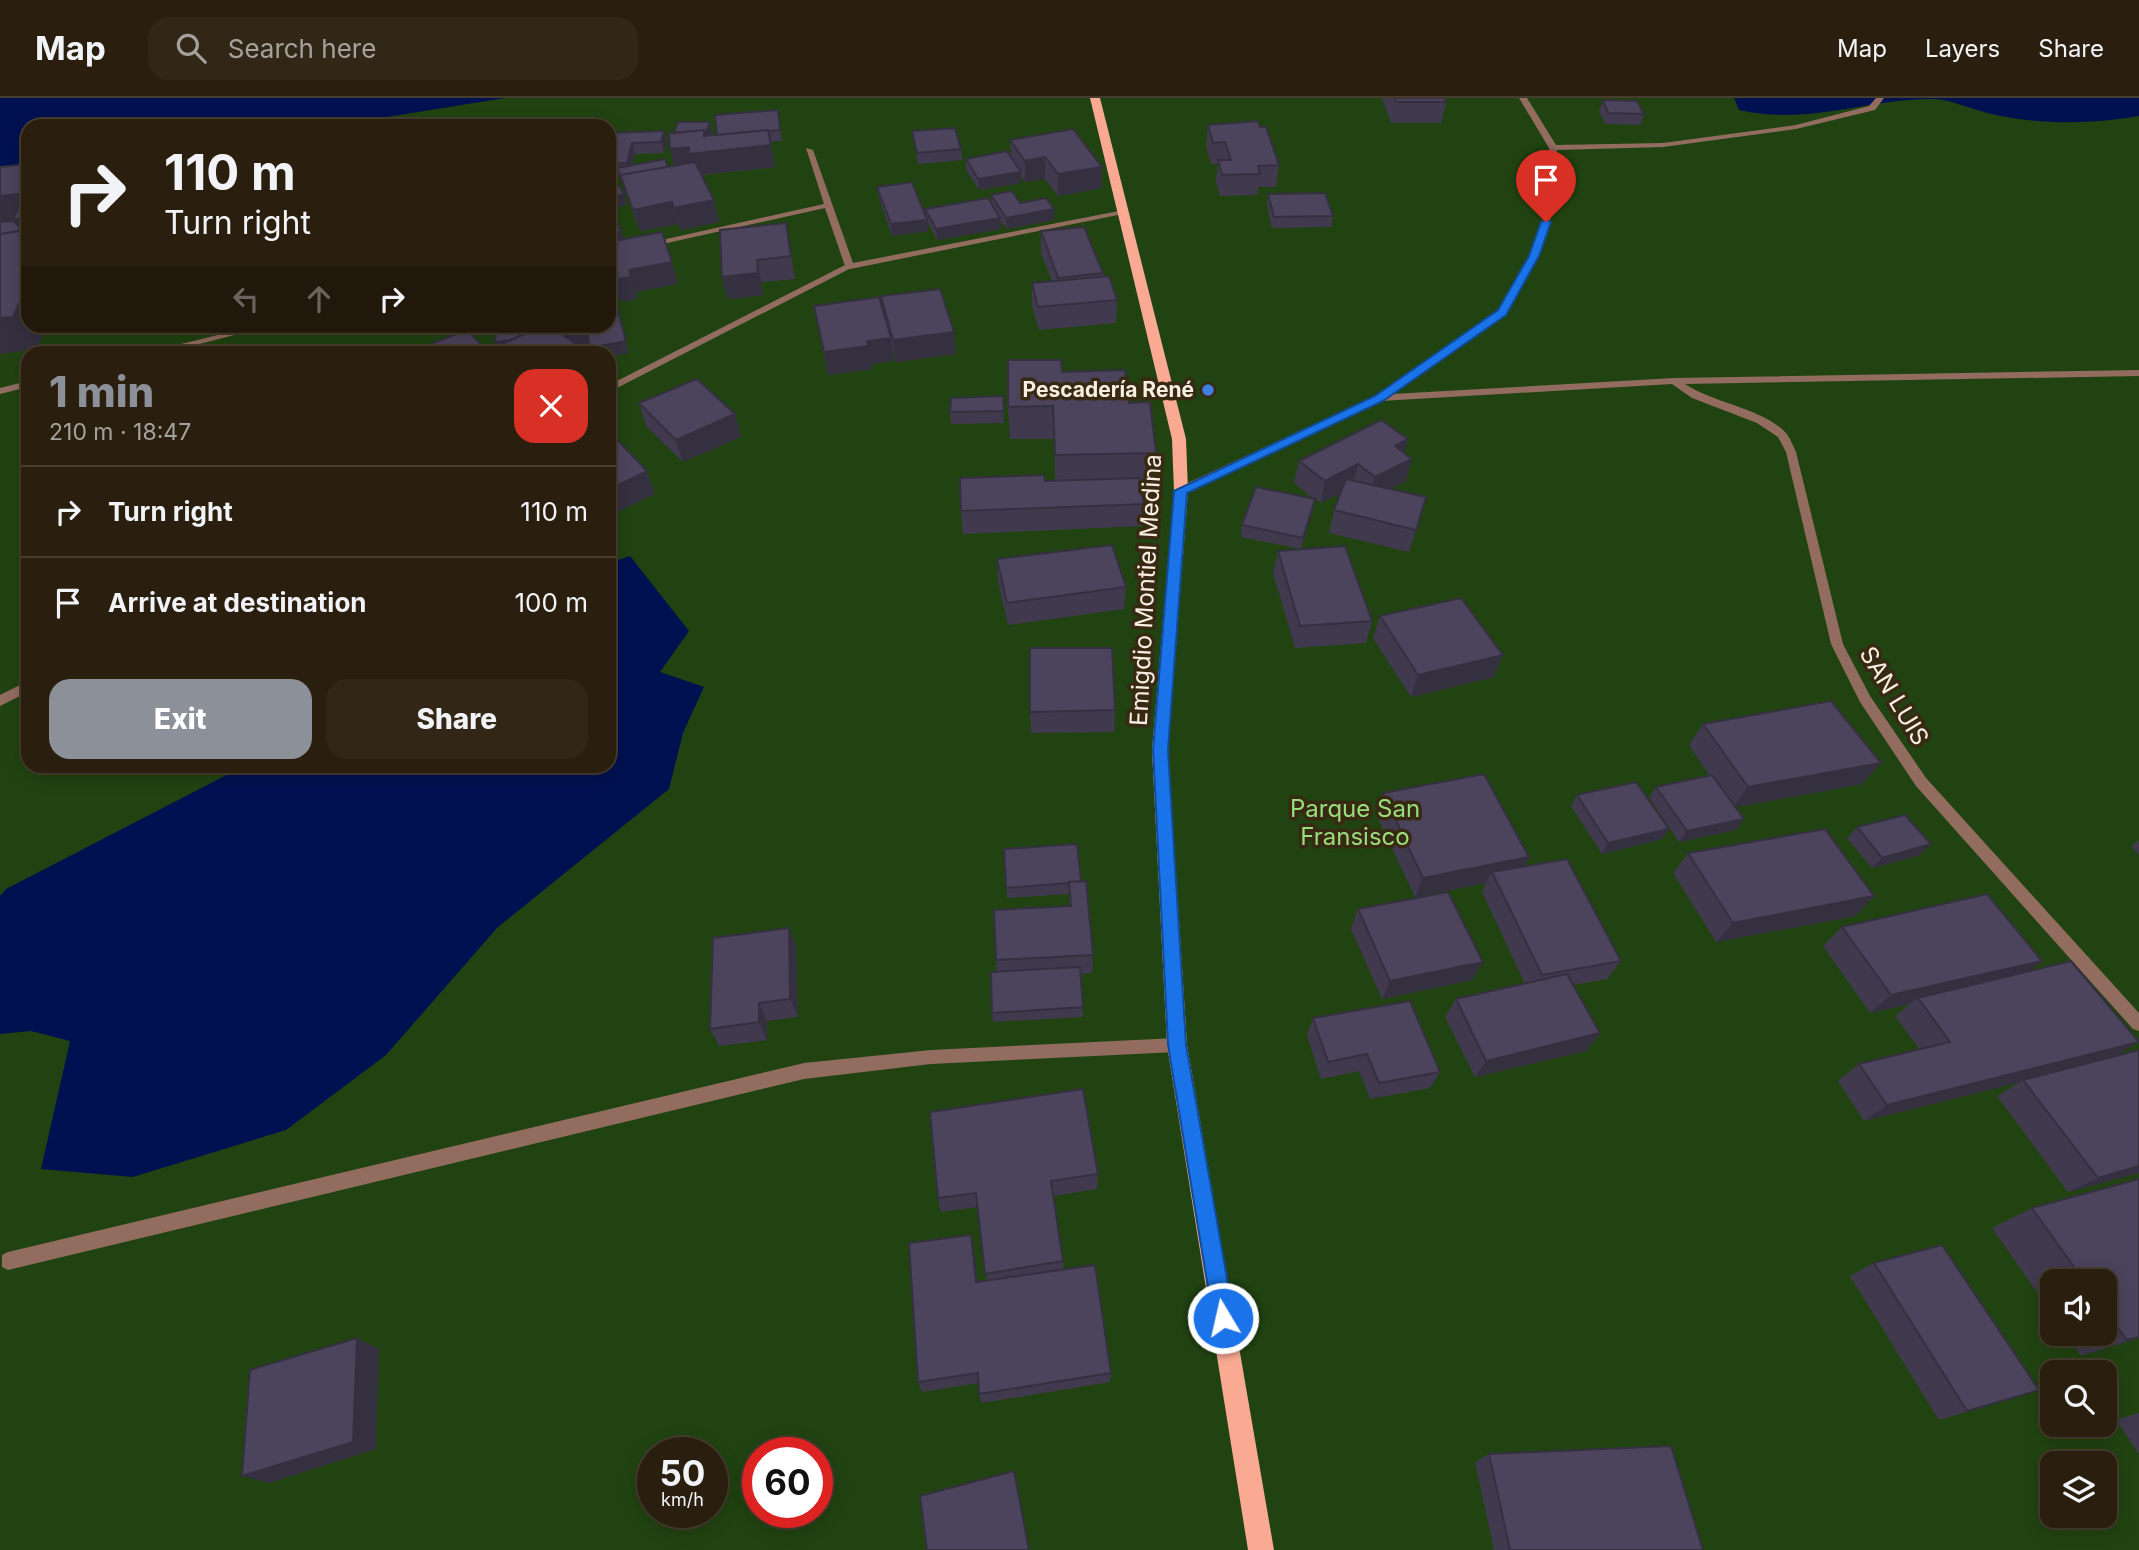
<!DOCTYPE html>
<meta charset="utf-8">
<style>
body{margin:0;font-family:Inter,sans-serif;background:#322717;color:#f1f3f6;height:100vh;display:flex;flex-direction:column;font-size:26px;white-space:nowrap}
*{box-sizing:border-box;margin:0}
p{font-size:23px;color:#a5a29e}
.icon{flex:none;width:38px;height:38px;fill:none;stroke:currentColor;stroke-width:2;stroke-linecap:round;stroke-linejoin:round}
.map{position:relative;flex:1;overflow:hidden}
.sheet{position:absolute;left:21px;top:248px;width:595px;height:427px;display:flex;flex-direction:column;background:#2a1f0e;border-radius:21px;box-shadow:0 4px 18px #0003,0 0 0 2px #463d2e}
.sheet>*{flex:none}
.banner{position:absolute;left:21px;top:21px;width:595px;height:214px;border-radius:21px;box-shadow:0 4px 18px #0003,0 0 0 2px #463d2e;background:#2a1f0e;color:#f1f3f6;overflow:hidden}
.buttons{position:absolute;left:2040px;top:1171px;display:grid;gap:14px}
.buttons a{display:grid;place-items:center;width:77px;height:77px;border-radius:14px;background:#2a1f0e;box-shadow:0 4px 18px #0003,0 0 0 2px #463d2e;font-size:35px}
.speed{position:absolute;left:637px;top:1339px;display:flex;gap:14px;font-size:35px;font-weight:700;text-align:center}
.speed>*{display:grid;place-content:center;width:91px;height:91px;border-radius:50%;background:#2a1f0e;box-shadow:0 4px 18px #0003,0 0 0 2px #463d2e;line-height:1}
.speed small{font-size:18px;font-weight:400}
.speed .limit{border:10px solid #d22;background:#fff;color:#111}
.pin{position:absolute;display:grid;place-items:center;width:60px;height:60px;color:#fff;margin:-72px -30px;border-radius:50% 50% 50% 0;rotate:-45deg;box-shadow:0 0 7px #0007}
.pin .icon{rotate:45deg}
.me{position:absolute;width:77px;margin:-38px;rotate:351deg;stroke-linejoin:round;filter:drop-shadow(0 0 5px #0008)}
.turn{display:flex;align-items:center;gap:24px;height:147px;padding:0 28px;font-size:32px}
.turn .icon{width:91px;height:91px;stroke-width:2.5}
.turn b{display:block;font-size:49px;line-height:60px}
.lanes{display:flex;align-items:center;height:66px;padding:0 28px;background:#0003;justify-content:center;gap:35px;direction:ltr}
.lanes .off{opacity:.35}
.round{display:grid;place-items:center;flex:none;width:74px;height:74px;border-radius:21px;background:#322717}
.summary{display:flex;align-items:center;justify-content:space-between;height:119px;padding:0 28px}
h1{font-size:42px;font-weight:800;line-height:52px;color:#8c9099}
.primary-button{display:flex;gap:14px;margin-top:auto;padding:14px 28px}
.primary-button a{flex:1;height:80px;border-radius:21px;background:#8c9099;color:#fff;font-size:28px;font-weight:800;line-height:80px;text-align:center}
.primary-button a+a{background:#322717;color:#f1f3f6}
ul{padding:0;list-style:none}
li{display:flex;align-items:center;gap:21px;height:91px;padding:0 28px;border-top:2px solid #463d2e}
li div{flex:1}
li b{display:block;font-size:26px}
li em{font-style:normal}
header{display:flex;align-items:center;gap:42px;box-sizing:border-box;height:98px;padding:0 35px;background:#2a1f0e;border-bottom:2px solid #463d2e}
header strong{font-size:33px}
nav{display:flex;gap:38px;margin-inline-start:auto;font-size:24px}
.search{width:490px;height:63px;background:#322717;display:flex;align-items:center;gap:18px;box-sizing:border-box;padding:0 24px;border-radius:21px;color:#a5a29e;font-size:26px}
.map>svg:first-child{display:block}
</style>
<header>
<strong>Map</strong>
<div class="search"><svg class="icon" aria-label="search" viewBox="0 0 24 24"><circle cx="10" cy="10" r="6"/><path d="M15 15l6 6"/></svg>Search here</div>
<nav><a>Map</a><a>Layers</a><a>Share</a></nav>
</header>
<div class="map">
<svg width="2139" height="1452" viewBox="0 0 2139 1452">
<rect width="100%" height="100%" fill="#382913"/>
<path fill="#214311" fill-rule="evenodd" d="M0,0h2139v1452h-2139zM28,28h581v200h-581zM28,256h581v412h-581zM2053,1183h52v53h-52zM2053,1274h52v52h-52zM653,1354h59v60h-59zM758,1354h59v60h-59zM2053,1365h52v53h-52z"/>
<path fill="#001151" d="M0,0h505l-174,28h-303v40l-28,3z
M1734,0h405v18c-48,8 -95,9 -143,-1 -21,-4 -40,-14 -61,-16 -67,-1 -126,27 -196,11z
M630,458l59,75 -29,41 44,15 -21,46 -14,56 -172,139 -111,127 -100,75 -153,47 -92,-8 29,-128 -39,-10 -31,3v-138l6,-7 236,-122 367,-1v-203z"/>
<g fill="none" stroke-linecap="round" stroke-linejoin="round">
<path fill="#936c60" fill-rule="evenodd" d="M847,166l8,2 -246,126v-7z
M28,583v11l-28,14v-11z
M1177,940l6,2 2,5 -2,5 -6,2 -246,12 -127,15 -796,191 -6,-3v-12l6,-3 796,-189 127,-13z"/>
<path fill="#936c60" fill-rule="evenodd" d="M1519,0h8l29,47 107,-2 133,-18 73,-19 7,-8h8l-9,12 -79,19 -133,18 -106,3 -7,73 -11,33 -32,56 -115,82 282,-16 465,-8v6l-454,8c29,19 78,25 100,48 5,5 8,14 11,20l47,192 27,52 56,82 213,235v18l-6,-2 -217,-243 -56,-84 -29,-58 -45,-192 -8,-15 -21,-14 -65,-25 -20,-14 -291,17 -196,93h-8v-6l200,-93 121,-85 31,-54 13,-33 7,-75z
M806,50l7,2 40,113 271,-53 4,3 -278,56 -5,-3 -20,-58 -176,39 -5,-3 180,-40z
M255,228h15l-110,28h-20z
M28,283v6l-28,7v-6z"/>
<path fill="#faaa93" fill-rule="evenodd" d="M1090,0h10l86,341 2,52 -20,259 19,295 87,505h-26l-81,-505 -15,-295 22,-259 -2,-52z"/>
</g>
<path fill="#413a4f" d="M1382,0h63l1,4 -5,21h-50z
M1603,2l41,14 -4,11 -35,-1 -6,-13z
M778,12l4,31 -12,1 5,25 -73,8 12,25 5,22 -39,8 -2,-6 -38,7 -21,-56h-10v-42l58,9 -3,11 -29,1 -3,11 36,2 6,-2 -4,-16 4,-16 36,-11 2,10 -1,4 6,-1z
M1208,27l52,2 19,38 -3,22h-18l-1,8 -37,1 -4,-14 2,-18h-7l-5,-18z
M912,33l49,18 1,11 -44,4z
M1010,42l92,27v21l-44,8 -13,-17 -20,3 -4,-6v7l-42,7 -13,-20v-11l45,-2z
M877,89l49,31 -1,-9 67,-5 -1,-9 29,8 34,17 -47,9 -7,-9 1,9 -64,11 -10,-19 1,10 -36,5 -13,-38z
M1268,96l65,22 -2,11 -59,1 -5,-23z
M720,132l70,15 5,34 -34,3 2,13 -35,4 -6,-22z
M1041,133l62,42v4l14,23 -1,23 -77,7 -7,-25v-22l20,-2 -11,-28z
M881,198l75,58 -60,8 -4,-16 2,15 -23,3 1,5 -44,6 -14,-69 69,6z
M1062,274l67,31 27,50 -2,32h-13l3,19 -2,22 -179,8 -2,-23 84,-30h10l-1,-42h-44l-2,-32z
M1003,298l1,27 -53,1 -1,-12z
M639,305l96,11 6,23 -58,25 -37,-36z
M1404,355l2,28 -16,8 29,31 -10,32 -80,-19 5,-23 7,-17 -20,10 -6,-4 -2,11 -12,39 -60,-12 1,-12 72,-26 -20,-16 5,-22z
M1278,453l94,70 -6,22 -71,5 -22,-75z
M997,461l129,28 -2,22 -116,16 -10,-43z
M1380,518l114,61 -83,20 -38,-59z
M1115,612l-1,22 -83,1 -1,-21z
M1703,626l159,60 -126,23 8,12 -8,11 -57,12 -30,-45 7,-10 53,-12 -20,-30z
M1383,695l146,64 -5,9 97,95 -14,18 -34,6 27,48 -14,18 -111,26 -30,-60 11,-18 69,-15 -43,-92 4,-9 -71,14 -39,-83z
M1577,697l92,34 -7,10 -60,15 -31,-48z
M1857,729l63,28 -48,13 -25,-30z
M2139,742v15l-8,-9z
M1004,751l77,32 12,74 -1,18 -12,1 3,43 -90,5 -1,-9 5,-41 -1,-12 73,-54v-12l-62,4z
M1688,755l186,43 -19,20 -139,26 -43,-69z
M1358,811l114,71 -90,19 -31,-70z
M1842,829l200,34 -15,11 88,84 24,117 -71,19 -71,-96 23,-14 -156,39 -26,-40 21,-17 61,-14 -25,-34 15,-12 -40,9 -47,-67z
M789,830l7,19 2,70 -31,4v19l-48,6 -9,-17z
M1313,920l127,54 -10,16 -60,11 -11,-28 -38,8 -14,-44z
M1098,1076l-1,15 -43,7 9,65v9l48,103 -1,9 -128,21 -3,-9 -1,-11 -56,9 -4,-10 53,-147 3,13 3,34 10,-1 -9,-74 -37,5 -3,-14z
M2139,1081v159l-58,18 -15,-22h39v-53h-52v34l-61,-87 40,-20z
M1874,1165l165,127 -100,30 -89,-144z
M2139,1315v41l-23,-34z
M1489,1356l214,96h-209l-19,-88z"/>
<path fill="#353040" d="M710,24l2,10 -4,14 60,-16 7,37 -80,8 -20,-4 -5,-22 19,-2 17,3 -2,-20z
M664,33l3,11 -3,11 -3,-11z
M632,45l3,11 -5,20 -3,-11z
M1045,59v22l-20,3v-21z
M1102,69v21l-44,8v-22z
M1021,74v11l-42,7 -1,-11z
M26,95l2,2v45l-11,23 -17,-33v-34z
M624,96l3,11 -18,5v-12z
M714,102l5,22 -39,8 -6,-22z
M672,104l6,22 -38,7 -7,-21z
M1054,111v11l-47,9 -1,-11z
M1000,120l1,11 -64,11 -1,-11z
M927,122l1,11 -36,5 -1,-12z
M786,125l4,22 5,34 -4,-23z
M621,133l4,12 -16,3v-12z
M757,162l4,22 2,13 -35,4 -6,-22z
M672,164l6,22 -42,8 -7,-22z
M631,179l7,22 -17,3 -8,-22z
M28,185v43h19l-10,23 -37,5v-36z
M609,192l3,11h-3z
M617,209l12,46 -20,4v-3h-17l-2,-6z
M538,228h6l-46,24 -3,-8z
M587,234l4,11 -23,4 -4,-11z
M954,234l2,22 -60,8 -3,-22z
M891,240l3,23 -23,3 1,5 -44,6 -4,-23 43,-11z
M735,316l6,23 -58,25 -7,-22z
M1408,341l-6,22 -7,-15z
M1412,361l-6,22 -37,19 6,-23z
M1358,366l-6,23 -31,16 4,-22z
M647,373l8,23 -46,22v-26z
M1315,401l-2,11 -12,39 2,-11z
M1503,557l-9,22 -83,20 7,-22z
M1881,665l-19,21 -130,24 16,-21z
M1744,721l-8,11 -57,12 8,-11z
M1669,731l-7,10 -60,15 6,-11z
M1931,746l-11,11 -48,13 10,-10z
M1529,759l-11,20 -26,-5 -6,11 -71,14 8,-19z
M1874,798l-19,20 -139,26 17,-19z
M789,830l7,19 2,70 -8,-18z
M2042,863l-25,18 -99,19 -8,6 -40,9 21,-18z
M1483,864l-11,18 -90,19 8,-18z
M759,905l8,18v19l-8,-18z
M1600,935l-14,18 -111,26 11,-16z
M2139,944l-28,17 -88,21 -3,2 -156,39 23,-16z
M2139,1068v7l-71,19 30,-14z
M971,1137l3,13 5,46 -3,-12z
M2139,1239v1l-58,18z
M357,1240l22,11 -3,100 -107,34 -27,-7z"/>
<path fill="#4c445c" stroke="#353040" stroke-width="2" d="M1394,0h51l1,4h-50z
M1603,2l34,1 7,13 -36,-1z
M778,12l2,20 -12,1v-1l-51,5 -2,-20z
M1258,23l2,6h6l13,38 -21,1 2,8 -38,1 -4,-15h13l-6,-18 -12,1 -5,-18z
M678,24h32l-5,13 -1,-5 -30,3z
M601,26l-1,2h-61z
M955,30l6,21 -44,4 -5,-22z
M1073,31l29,38 -44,7 -13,-17 -20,4 -15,-21z
M704,32v6l64,-6 3,15 -82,9v-7l-19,2 -1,-16z
M664,33l-3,11 -29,1 -5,20 -18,1v-31z
M1007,53l14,21 -43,7 -12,-20z
M665,61l3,8 -48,8 2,7 -5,-14z
M695,64l19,38 -40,8 -2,-6 -39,8 -13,-35z
M28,66v54l-15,1 13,-26 -26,3v-29z
M613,79l11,17 -15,4v-20z
M912,84l15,38 -36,4 -14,-37z
M1012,93l8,12 26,-5 8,11 -48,9 -15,-23z
M1325,95l8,23 -59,1 -6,-23z
M988,100l12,20 -64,11 -11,-20z
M609,105h2l10,28 -12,3z
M14,123l6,7 -2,3 -18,3v-12z
M786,125l5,33 -34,4 1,13 -36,4 -2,-47z
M1084,129l19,46 -45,5 -17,-47z
M28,132v53l-15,34 -13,1v-84z
M662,134l10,30 -43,8 2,7 -18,3 -4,-18v-20z
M1109,178l8,24 -79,7 -6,-24z
M940,191l14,43 -61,8 -12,-44z
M879,199l12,41 -24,3 1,5 -44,6 -10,-46z
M617,209l9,34 -36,7 -3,-16 -23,4 -3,-10h48v-17z
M497,228h41v2l-28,12 -15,2z
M544,228h7l37,27 -85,1 -8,-7z
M467,232l23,24h-85z
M284,253v3h-15z
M1008,262h53l1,12 63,-2 4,33 21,-1 6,51 -101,2 -2,-49 -45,1z
M697,281l38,35 -59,26 -37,-37z
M1003,298l1,15 -54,1 1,-14z
M1381,322l27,19 -13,7 17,13 -37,18 -17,-13 -33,17 -26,-20z
M610,334l37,39 -38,19v-57z
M1044,377l1,6 94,-3 5,26 -183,7 -1,-33z
M1346,381l80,18 -10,33 -82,-20z
M1256,389l59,12 -12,39 -61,-13z
M1112,447l14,42 -119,16 -10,-44z
M1345,448l27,75 -72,5 -22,-75z
M1461,500l42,57 -85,20 -38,-59z
M1030,550h82l3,62 -85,2z
M1831,603l50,62 -133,24 -45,-63z
M1484,676l45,83 -106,21 -40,-85z
M1712,677l32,44 -57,12 -31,-44z
M1636,684l33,47 -61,14 -31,-48z
M1905,717l26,29 -49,14 -25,-31z
M1825,731l49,67 -141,27 -45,-70z
M1077,746l4,37 -12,1v1l-63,5 -2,-39z
M1567,761l54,102 -79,14 -50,-103z
M1086,783l7,74 -97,5 -2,-50 77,-4 -2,-24z
M1448,794l35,70 -93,19 -32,-72z
M1987,796l55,67 -151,34 -49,-68z
M789,830l1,71 -31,4v19l-49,7 3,-91z
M2071,863l68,81 -252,63 -28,-41 91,-22 -32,-44z
M1080,869l3,40 -91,6 -1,-41z
M1567,876l33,59 -114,28 -30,-62z
M1410,903l30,71 -61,11 -12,-29 -39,8 -15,-44z
M2139,952v116l-41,12 -75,-98z
M1083,991l15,85 -47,7 12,80 -78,13 -9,-81 -38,5 -8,-86z
M2139,1081v158l-12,3 -22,-30v-29h-21l-52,-73z
M971,1137l5,47 119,-17 16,108 -132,21 -1,-21 -60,9 -9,-139z
M1942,1147l97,145 -72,21 -93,-148z
M357,1240l-4,104 -111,34 8,-106z
M1671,1348l32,104h-193l-21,-96z
M1014,1373l15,79h-102l-7,-54z"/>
<path fill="#1a73e8" stroke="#114b97" stroke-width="2" d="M1546,121l5,3 -12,34 -33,59 -123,86 -196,92 -19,257 18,295 48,273 -3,7 -8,3 -7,-3 -3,-7 -45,-273 -15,-295 21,-259 201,-95 123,-86 31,-54 12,-34z"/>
<circle fill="#3f7fe0" stroke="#382913" stroke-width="2.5" cx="1208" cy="292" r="7"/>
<g text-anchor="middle" stroke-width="7" stroke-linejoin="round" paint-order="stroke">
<g font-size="21" font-weight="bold" fill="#f8eee1" stroke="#382913" text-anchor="end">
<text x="1194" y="299">Pescadería René</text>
</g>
<g font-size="24" fill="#f8eee1" stroke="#382913">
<text transform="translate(1146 492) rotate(-87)" y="8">Emigdio Montiel Medina</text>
<text transform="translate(1894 598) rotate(59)" y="8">SAN LUIS</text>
</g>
<g font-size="24" fill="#98de7c" stroke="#382913">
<text x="1355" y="719">Parque San<tspan x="1355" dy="28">Fransisco</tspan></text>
</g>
</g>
</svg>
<div class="buttons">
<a><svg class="icon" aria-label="sound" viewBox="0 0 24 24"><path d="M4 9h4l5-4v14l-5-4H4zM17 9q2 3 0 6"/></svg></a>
<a><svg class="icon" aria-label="search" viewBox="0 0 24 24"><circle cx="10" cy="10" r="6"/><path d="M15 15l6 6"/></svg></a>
<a><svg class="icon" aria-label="layers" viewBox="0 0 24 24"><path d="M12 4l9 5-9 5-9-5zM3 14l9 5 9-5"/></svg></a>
</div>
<div class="speed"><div>50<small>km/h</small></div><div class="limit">60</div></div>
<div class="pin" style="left:1546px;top:124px;background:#d93025"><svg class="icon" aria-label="arrive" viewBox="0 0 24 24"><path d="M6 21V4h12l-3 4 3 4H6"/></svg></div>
<svg class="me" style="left:1223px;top:1220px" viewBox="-20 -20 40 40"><circle r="17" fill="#1a73e8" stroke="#fff" stroke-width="3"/><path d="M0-11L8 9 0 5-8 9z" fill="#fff"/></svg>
<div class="banner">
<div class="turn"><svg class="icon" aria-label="right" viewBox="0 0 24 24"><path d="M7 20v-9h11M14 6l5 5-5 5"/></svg><div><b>110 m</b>Turn right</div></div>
<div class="lanes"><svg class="icon off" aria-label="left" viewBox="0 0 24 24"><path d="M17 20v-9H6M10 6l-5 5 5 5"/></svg><svg class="icon off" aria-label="ahead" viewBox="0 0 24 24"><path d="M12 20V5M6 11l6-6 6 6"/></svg><svg class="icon" aria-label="right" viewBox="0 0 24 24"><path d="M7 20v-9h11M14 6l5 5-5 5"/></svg></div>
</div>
<section class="sheet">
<div class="summary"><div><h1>1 min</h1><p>210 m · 18:47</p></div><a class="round" style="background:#d93025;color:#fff"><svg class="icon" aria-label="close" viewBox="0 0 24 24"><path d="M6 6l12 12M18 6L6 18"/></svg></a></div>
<ul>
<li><svg class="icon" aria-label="right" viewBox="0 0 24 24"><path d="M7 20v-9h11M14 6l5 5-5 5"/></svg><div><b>Turn right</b></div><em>110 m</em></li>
<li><svg class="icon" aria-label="arrive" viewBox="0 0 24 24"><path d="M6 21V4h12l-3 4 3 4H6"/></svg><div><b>Arrive at destination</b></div><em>100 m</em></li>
</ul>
<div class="primary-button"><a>Exit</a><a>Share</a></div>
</section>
</div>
